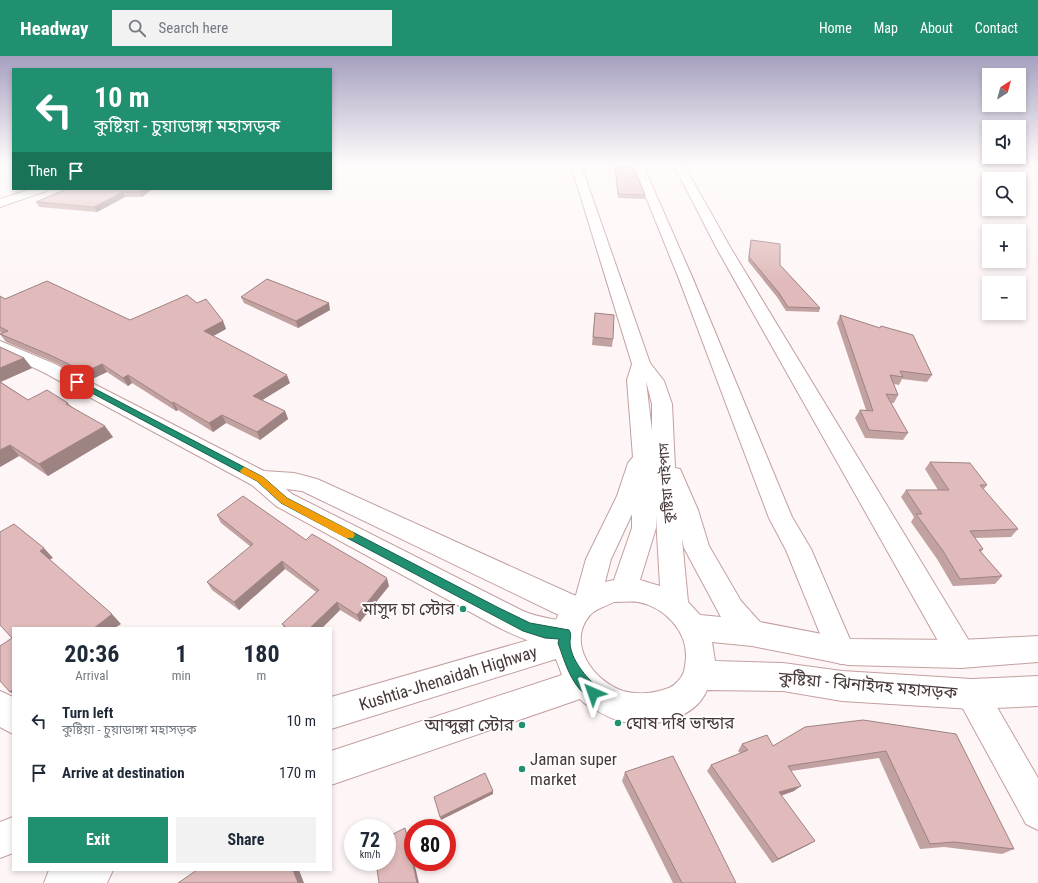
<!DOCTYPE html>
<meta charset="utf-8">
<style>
body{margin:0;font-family:"Roboto Condensed","Noto Sans Bengali",sans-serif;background:#f2f2f3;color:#1f2937;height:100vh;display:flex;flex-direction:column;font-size:15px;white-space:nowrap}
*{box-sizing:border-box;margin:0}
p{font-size:13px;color:#747a83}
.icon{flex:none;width:22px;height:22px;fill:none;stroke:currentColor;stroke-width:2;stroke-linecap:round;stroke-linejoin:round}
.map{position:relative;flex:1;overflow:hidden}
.sheet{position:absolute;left:12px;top:571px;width:320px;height:244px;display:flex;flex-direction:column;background:#fff;border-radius:0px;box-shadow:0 2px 6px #0003}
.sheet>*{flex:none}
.banner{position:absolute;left:12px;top:12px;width:320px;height:122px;border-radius:0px;box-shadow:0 2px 6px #0003;background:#219070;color:#fff;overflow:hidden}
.needle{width:26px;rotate:36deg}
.controls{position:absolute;left:982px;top:12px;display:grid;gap:8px}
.controls a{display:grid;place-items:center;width:44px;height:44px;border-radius:0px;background:#fff;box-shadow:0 2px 6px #0003;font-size:20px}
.speed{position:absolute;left:344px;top:763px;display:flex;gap:8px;font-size:20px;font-weight:700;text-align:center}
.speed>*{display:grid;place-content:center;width:52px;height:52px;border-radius:50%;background:#fff;box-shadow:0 2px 6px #0003;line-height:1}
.speed small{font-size:10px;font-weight:400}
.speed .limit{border:6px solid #d22;background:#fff;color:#111}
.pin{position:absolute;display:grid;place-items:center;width:34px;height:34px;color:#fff;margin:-17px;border-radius:8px;box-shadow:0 2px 6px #0006}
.me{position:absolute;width:44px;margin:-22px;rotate:317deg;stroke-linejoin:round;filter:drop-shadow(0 0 3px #0008)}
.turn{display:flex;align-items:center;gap:14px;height:84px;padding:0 16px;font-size:18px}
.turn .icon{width:52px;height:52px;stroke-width:2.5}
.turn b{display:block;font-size:28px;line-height:34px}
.then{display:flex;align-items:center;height:38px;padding:0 16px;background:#0003;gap:8px;font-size:15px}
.eta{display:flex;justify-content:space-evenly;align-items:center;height:68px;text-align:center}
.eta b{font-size:24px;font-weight:700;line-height:28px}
.action{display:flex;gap:8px;margin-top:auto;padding:8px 16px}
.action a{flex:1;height:46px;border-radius:0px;background:#219070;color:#fff;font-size:16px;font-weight:700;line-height:46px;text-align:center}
.action a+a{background:#f2f2f3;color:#1f2937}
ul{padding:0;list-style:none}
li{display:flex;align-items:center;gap:12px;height:52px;padding:0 16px}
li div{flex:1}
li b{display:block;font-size:15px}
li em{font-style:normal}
header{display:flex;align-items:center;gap:24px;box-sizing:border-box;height:56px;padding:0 20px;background:#219070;color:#fff}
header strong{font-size:19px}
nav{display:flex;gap:22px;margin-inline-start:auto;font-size:14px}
.search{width:280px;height:36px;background:#f2f2f3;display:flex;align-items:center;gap:10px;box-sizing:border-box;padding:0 14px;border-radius:0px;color:#747a83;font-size:15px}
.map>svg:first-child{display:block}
</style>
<header>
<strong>Headway</strong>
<div class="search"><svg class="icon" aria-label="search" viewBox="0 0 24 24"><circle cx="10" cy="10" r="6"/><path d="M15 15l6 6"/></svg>Search here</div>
<nav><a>Home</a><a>Map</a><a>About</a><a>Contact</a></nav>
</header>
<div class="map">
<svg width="1038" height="827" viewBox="0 0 1038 827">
<rect width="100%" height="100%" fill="#fef6f6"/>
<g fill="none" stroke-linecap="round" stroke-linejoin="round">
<g stroke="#c49f9f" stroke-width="2">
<path id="minor" d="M633,109h10l50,114 99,238 19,32 44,102 -4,10 -10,3 -10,-3 -4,-10 -41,-101 -17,-32 -90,-239z
M674,109h10l46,82 241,397 5,10 -5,10 -10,4 -10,-4 -235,-417z
M972,623l11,4 55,95v52l-12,-6 -65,-119 -4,-11 4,-11z
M0,635l13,6v37l-13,-7z"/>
</g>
<g stroke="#c49f9f" stroke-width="2">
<path id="major" d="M31,133h17l-2,2 -46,16v-8z
M0,285l55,23 209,107 30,2 23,6 270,122 4,9 -4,9 -10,3 -10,-3 -265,-128 -16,-2 6,5 231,117c17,8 35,7 52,14l4,9 -4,9c-26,10 -58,-6 -81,-18l-218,-119 -24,-21 -209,-113 -43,-20z"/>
</g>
<g stroke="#c49f9f" stroke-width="2">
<path id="highway" d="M571,109h10l69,198 14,18 8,23 3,64 5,1 18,41 11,36 32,55 19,21 88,17 113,1 77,-4v26l-77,6 -113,-3 -96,-19 -40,-4 3,19 68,2 59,8 130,8 66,-3v30l-66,3 -130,-8 -59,-10 -76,-1c-13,31 -58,39 -87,31 -13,-3 -25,-12 -36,-18l-4,-4 -249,86v-34l231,-76 -6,-16 -225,70v-32l222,-64c0,-12 11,-32 23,-38l10,-36 31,-63 11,-33 5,-6 -6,-77 5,-16zM646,325l6,23v27zM632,458v14l-18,52 -9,2 6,-23zM656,460l4,70 -20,-6 16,-52zM682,483l2,9 37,69 -21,-2 -12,-13zM614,546c8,0 16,-1 24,0 26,5 49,28 48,55 -1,10 -1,18 -9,25 -5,6 -11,7 -18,9 -11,3 -25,3 -36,0 -30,-10 -57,-48 -33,-76 5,-6 17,-9 24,-13z
M13,761v36l-13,5v-36z
M49,814h64l-6,13h-63z"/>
</g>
<use href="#minor" fill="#fff" fill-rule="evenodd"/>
<use href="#major" fill="#fff" fill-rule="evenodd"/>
<use href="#highway" fill="#fff" fill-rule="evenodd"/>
</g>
<path fill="#c2a1a1" d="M614,109h19l12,30v4l-27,-1z
M67,133h85l-10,8h-17l-28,15 -58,-5 -3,-5z
M751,184l29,25 40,43 -1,4 -33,-1 -9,-14 -29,-36z
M0,240l5,3 125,21 93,1 3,8 -13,7 77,47 -28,17 23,11 3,8 -28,21 -34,-17 -13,9 -35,-22 -2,1 -44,-28 -4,3 -21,-14 -17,8 -34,-17 -50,-21 -6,-8 2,-1 -2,-1z
M241,241l89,13 -32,18 -54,-25z
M595,257l18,26 -1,8 -20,-2z
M840,259l92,60 -5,7 -25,-3 -3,6 -5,-1 4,11 -4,8h-3l17,30 -5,7 -38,-2 -10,-20 5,-8h6l-29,-87z
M0,291l24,11 8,10 -31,14 27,18 40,3 3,3 42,31 -65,39 -29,-20 -19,11z
M930,406l57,23 -4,5 35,39 -7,8 -36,1 8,11 -2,3 21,24 -7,8 -42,2 -16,-27 -26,-37 3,-5 -13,-20 5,-7h32l-13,-21z
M217,459l89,25 83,46 -29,36 -20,-12 -18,18h-38l-2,-4 34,-32 -31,-23 -46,41 -27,-20 -5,-8 44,-35 -30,-24z
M863,664l151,129 -12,5 -58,-7 -24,2 -41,-91 -88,13 3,20 -13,5 34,45 -7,4 -36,18 -65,-92 4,-6 29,-12 -2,-2 4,-7 31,2z
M625,716l111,111h-63l-51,-102z"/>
<path fill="#9e8383" d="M144,133h8l-10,8 -2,-5z
M123,136l2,5 -28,15 -3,-5z
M329,247l1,7 -32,18 -2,-7z
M223,265l3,8 -18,10 -4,-8z
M24,302l8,10 -32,14v-14z
M102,308l5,8 -17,8 -5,-8z
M128,319l4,8 -4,3 -5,-8z
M287,319l3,8 -34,21 -3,-8z
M173,346l5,8 -2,1 -4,-8z
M285,355l3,8 -28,21 -3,-8z
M222,359l4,8 -13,9 -4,-9z
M105,370l8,11 -65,39 -9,-12z
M10,389l9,11 -19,11v-17z
M44,492l9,10 -4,2 -9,-9z
M282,505l3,8 -46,41 -5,-8z
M387,522l2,8 -29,36 -3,-7z
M337,546l3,8 -18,18h-12z
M112,558l9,10 -6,4h-21z
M12,634h1v4l-3,-2z
M801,730l-7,5 -21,7 6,-6z
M493,735v3l-52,26 -1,-3z
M405,772l2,6 6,24v4h1l5,21h-2z
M815,785l-7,4 -36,18 6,-4z
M293,814h6l5,13h-6z"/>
<path fill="#e1bbbb" stroke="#9e8383" d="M615,109h18l12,30 -27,-1z
M67,133h77l-4,3h-17l-29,15 -58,-5z
M751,184l29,4v21l40,43 -32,-1 -9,-14 -30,-36z
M267,223l62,24 -33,18 -55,-24z
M47,225l83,39 57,-25 10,8 9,-4 17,22 -19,10 83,44 -34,21 32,15 -28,21 -35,-17 -13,8 -36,-21 -1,1 -44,-28 -5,3 -21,-14 -17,8 -35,-17 -50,-21 8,-3 -8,-4v-31l5,3z
M595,257l19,2 -1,24 -20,-2z
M840,259l40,13 1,-2 32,9 19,40 -32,-4 3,6 -13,-2 8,20 -12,-1 22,39 -39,-3 -9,-20 13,1z
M0,291l24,11 -24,10z
M0,326l28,18 19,-10 21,13 -2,1 39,22 -66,38 -29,-19 -10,5z
M930,406l40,1 17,22h-7l38,44 -48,2 13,18 -4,1 23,26 -42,3 -17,-28 -27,-37h6l-16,-24h43z
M243,440l63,44 6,-6 75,44 -30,37 -20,-13 -27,26h-23l-5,-4 37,-34 -37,-29 -48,41 -27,-20 46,-38 -36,-29z
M14,468l30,24 -4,3 72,63 -18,14h-81v62h-1l-2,2 -10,-11v-35l12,-8 -12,-13v-93z
M863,664l93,14 58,115 -60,-7 -24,2 -44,-93 -98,15 13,20 -22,6 36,49 -37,18 -67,-94 37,-15 -6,-6 25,-9 6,11 32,-19z
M673,700l63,127h-54l-57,-111z
M485,717l8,18 -53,26 -6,-20z
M405,772l12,55h-38l-3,-21h11v-25z
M197,814h96l5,13h-120z"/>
<linearGradient id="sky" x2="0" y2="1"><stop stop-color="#a6a0c0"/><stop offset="0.48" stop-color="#fffbfb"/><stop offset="1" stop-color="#fffbfb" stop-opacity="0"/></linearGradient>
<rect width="1038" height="225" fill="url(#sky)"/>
<path fill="#219070" stroke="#155e49" d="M75,325h5l183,96 24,21 212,110 31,15 39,7c3,5 1,8 1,13 1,17 16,34 28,45l2,5 -2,4 -5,2c-21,-9 -28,-37 -35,-56l1,-4 -14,-1 -22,-7 -242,-128 -24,-22 -182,-97z"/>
<path fill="#f59e0b" d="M244,411l19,10 24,21 66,34 2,3 -2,3h-7l-65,-35 -24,-22 -16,-8 -1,-2z"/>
<g fill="#219070" stroke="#fff" stroke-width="1.5">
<circle cx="463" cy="553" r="4"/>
<circle cx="618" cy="667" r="4"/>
<circle cx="522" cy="669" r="4"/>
<circle cx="522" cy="713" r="4"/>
</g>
<g text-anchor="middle" stroke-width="3.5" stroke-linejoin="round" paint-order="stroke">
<g font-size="14" fill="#473838" stroke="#fff">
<text transform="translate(666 427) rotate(-94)" y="5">কুষ্টিয়া বাইপাস</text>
</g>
<g font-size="17" fill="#473838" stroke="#fff" text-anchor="end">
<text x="455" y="559">মাসুদ চা স্টোর</text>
<text x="626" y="673" text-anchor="start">ঘোষ দধি ভান্ডার</text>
<text x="514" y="675">আব্দুল্লা স্টোর</text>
<text x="530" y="709" text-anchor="start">Jaman super<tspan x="530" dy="20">market</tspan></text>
</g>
<g font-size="17" fill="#473838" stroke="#fff">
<text transform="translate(448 622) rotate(-17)" y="6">Kushtia-Jhenaidah Highway</text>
<text transform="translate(868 629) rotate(5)" y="6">কুষ্টিয়া - ঝিনাইদহ মহাসড়ক</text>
</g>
</g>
</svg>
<div class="controls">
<a><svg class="needle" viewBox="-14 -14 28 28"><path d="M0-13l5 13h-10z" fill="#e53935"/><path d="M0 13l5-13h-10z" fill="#747a83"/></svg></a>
<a><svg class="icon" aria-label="sound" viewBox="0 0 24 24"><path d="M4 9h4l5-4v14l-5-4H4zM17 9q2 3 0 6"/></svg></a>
<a><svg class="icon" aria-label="search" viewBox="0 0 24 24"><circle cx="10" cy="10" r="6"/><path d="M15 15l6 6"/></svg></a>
<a>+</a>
<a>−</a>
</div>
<div class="speed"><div>72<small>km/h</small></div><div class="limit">80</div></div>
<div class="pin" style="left:77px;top:326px;background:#d93025"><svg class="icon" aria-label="arrive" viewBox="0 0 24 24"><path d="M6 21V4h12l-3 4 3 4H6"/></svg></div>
<svg class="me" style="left:593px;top:637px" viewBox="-20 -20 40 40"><path d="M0-17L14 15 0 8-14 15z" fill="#219070" stroke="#fff" stroke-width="4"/></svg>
<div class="banner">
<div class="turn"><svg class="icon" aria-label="left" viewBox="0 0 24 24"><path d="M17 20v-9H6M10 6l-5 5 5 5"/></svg><div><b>10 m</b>কুষ্টিয়া - চুয়াডাঙ্গা মহাসড়ক</div></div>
<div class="then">Then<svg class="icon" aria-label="arrive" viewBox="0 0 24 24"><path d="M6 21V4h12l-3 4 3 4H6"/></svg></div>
</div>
<section class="sheet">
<div class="eta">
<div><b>20:36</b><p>Arrival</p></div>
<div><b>1</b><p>min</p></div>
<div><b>180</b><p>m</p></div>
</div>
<ul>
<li><svg class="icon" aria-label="left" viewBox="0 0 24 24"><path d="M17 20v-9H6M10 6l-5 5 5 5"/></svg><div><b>Turn left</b><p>কুষ্টিয়া - চুয়াডাঙ্গা মহাসড়ক</p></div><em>10 m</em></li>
<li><svg class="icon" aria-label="arrive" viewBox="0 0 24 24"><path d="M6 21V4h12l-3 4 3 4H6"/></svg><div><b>Arrive at destination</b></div><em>170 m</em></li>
</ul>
<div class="action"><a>Exit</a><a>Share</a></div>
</section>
</div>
